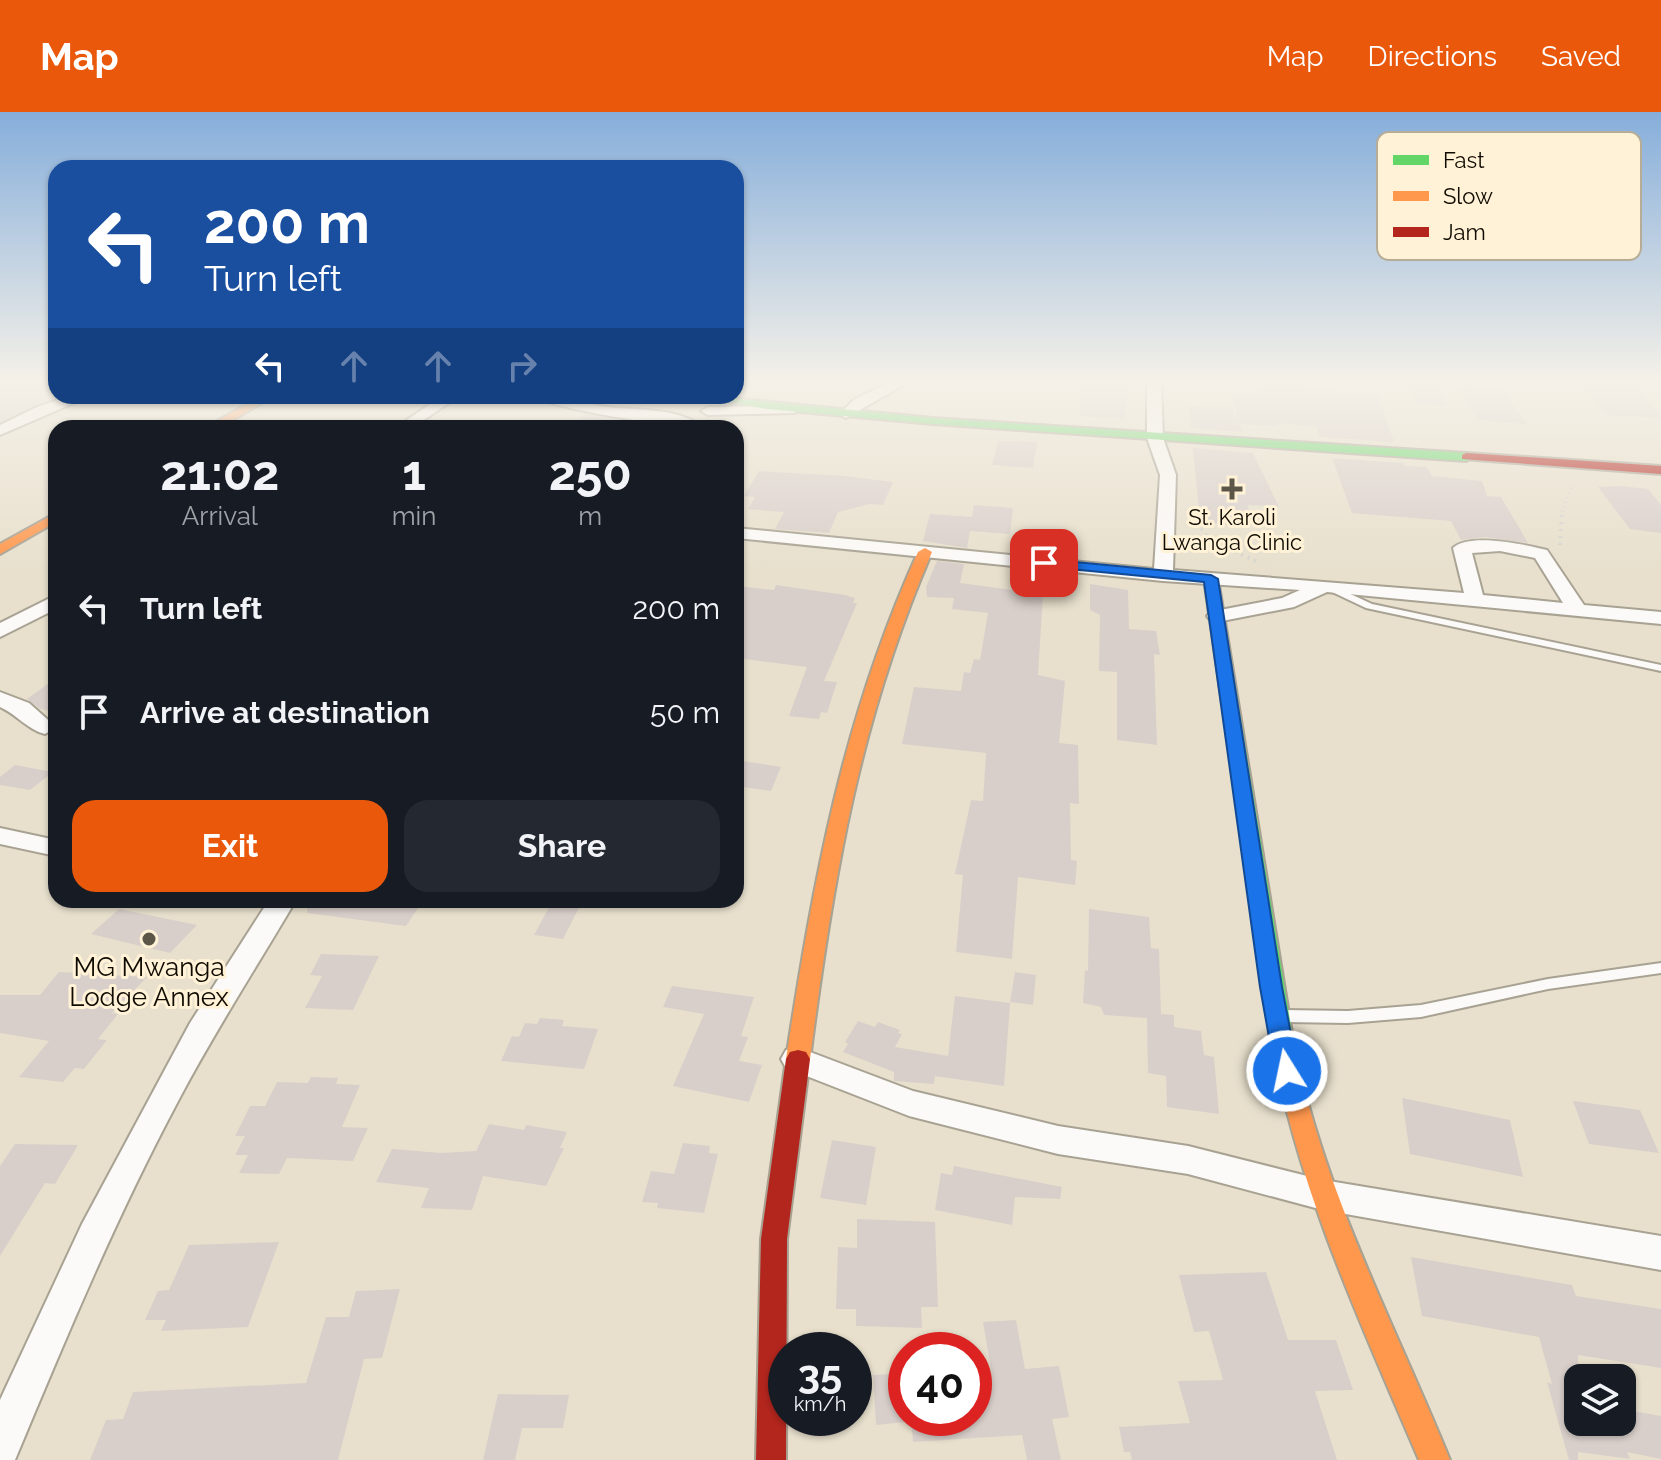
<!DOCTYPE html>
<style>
body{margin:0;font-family:Raleway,sans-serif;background:#242831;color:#f1f3f6;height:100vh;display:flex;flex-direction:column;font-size:30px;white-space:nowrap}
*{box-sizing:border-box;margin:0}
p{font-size:26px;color:#9ea1a6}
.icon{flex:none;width:44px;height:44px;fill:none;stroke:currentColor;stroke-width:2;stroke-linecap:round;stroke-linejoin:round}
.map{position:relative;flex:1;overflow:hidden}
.side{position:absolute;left:48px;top:308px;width:696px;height:488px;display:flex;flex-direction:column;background:#171b24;border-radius:24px;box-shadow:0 2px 6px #0004}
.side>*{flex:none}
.hud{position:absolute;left:48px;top:48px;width:696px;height:244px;border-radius:24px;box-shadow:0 2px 6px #0004;background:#1a4fa0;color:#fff;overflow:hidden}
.buttons{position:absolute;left:1564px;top:1252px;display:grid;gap:16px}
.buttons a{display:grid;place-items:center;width:72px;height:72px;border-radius:16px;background:#171b24;box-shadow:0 2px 6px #0004;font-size:40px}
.speed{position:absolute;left:768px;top:1220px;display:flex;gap:16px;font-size:40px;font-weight:700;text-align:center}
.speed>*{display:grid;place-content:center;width:104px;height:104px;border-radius:50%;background:#171b24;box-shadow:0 2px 6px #0004;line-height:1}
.speed small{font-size:20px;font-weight:400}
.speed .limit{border:12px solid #d22;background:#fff;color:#111}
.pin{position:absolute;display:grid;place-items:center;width:68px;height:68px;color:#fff;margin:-34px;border-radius:16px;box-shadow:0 4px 12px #0006}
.me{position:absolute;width:88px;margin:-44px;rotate:350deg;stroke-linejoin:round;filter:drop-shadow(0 0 6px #0008)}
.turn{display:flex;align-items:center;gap:28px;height:168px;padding:0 24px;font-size:36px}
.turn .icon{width:104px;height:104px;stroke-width:2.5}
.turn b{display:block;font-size:56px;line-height:68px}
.lanes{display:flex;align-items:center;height:76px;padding:0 24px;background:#0003;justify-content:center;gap:40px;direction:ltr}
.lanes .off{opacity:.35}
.eta{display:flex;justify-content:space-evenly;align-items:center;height:136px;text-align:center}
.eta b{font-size:48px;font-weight:700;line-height:56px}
.action{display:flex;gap:16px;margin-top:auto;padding:16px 24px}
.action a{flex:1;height:92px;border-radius:24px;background:#ea580c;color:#fff;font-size:32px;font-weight:700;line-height:92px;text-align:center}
.action a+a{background:#242831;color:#f1f3f6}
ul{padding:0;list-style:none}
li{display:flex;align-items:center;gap:24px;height:104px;padding:0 24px}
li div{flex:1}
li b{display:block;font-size:30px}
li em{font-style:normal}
header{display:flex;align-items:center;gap:48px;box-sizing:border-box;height:112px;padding:0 40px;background:#ea580c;color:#fff}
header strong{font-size:38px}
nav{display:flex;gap:44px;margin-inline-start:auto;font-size:28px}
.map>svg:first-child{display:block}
</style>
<header>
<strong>Map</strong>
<nav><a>Map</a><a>Directions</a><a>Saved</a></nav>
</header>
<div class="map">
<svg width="1661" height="1348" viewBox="0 0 1661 1348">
<rect width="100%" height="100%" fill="#e8e0cd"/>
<path fill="#d9cfca" d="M0,267h56v18l-56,25z
M1082,267h48l-6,40 -44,-3z
M1577,267l56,4 28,35 -55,-3z
M1408,268l27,2 11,24 -28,-2z
M1277,269l21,1 2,7 77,5 17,48 -74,-5 -3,-10 -36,-4 -4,3 -38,-2 4,8 -52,-4 -2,-22 43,2 6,14 -6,-29 30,1 -3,-8 20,1z
M1458,276l45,3 23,33 -47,-4z
M586,302l29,6 9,1 -7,7h-46z
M998,329l39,1 -4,26 -41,-3z
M1193,336l60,5 26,54 -31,-2 3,20 -10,-1 1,3 -42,-6z
M1332,346l71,5 2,3 22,1 5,9 50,5 5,15 14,1 27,46 -43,-6 -24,3 -10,-19 -99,-8z
M759,359l85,5 49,6 -10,23 -13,-1 -32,8 -9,21 -54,-4 9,-17 -36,-3 7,-12 -11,-1z
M1620,374l28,3 13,16v28l-31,-4 -32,-42z
M974,393l39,3 -3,26 -40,-3 -3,17 -44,-7 7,-27 42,3z
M937,449l27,3 -4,19 83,11 -5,81 27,6 -6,62 19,2 1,59 -9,-1 1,57 6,1 -2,24 -57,-8 -6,82 -56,-7 7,-77 -8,-1 16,-74 12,1 3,-48 -84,-9 12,-57 47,4 3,-19 6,1 4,-14 6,1 8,-47 -36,-4 2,-11 -27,-1 -1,-10z
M1090,472l38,6 1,39 27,2 4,24 -6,-1 3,91 -40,-5v-68l-18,-1 1,-56 -10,-5z
M776,473l69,10 10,3 -2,5h4l-33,78 13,1 -10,31 -6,-1 -2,7 -30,-3 18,-49 -71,-9v-72l38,4z
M56,566v34l-16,-3 -13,-10z
M736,648l45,7 -10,24 -35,-5z
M15,653l38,7 -23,18 -30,-5v-8z
M308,788h76l36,5 -14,21 -99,-13z
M553,788h30l-20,39 -29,-4z
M119,797l78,16 -27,28 -79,-19z
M1089,797l60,8 2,31 8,1 2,65 13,1v12l27,4 3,24 10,2 5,57 -52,-7 -1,-31 -18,-3 -1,-55 -43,-3 -3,-8 -18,-4 2,-33 3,1z
M321,842l58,2 -26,54 -48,-2 17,-32 -12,-1z
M59,860l88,5 -35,36 6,1 -20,25 9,1 -23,29 -9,-1 -12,14 -44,-5 30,-36 -49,-8v-38h40z
M1015,860l21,3 -3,30 -23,-3z
M672,874l82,11 -13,39 7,1 -9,24 23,4 -13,37 -76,-16 31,-72 -41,-7z
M955,884l55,7 -6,83 -69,-10 -1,8 -40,-3v-9l-51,-20 5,-8 -3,-2 13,-21 17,6 3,-5 22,8 -2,3 4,1 -7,13 53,9z
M540,906l24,2 -2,6 36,3 -14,40 -83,-8 11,-25 7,1 6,-14 12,1z
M311,965l27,1 -2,6 24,1 -18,42 26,1 -15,33 -66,-3 -8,16 -40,-1 9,-18h-13l10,-19h-10l15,-30h15l12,-24 31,1z
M1402,986l108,22 13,57 -113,-23z
M1573,989l67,9 19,43 -70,-9z
M489,1012l35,6 2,-5 41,7 -7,16h4l-18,38 -63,-10 -11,34 -51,-2 8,-20 -53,-6 16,-33 49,4 35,-2z
M832,1028l44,7 -10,58 -46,-7z
M683,1031l27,3 -1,7 9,1 -14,59 -47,-5 1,-5 -16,-1 9,-31 23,3z
M15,1032l63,1 -23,39 -10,-1 -45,73v-90z
M954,1054l108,21 -2,12 -45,-2 -3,28 -77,-15 6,-37 11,2z
M857,1107l78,3 3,85h-17l1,21 -66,-2v-17h-20l2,-62 19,1z
M279,1130l-31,85 -87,4 5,-11h-21l13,-29 11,-1 20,-45z
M1411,1145l161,28 4,11 85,13v59l-83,-13v67h44v-13l39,7v43l-34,-7 3,7 -52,-7v8h-9l-22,-78 5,2 -13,-47 -117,-21z
M1266,1160l22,68h48l17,50 -38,1 22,69h-205l-2,-8h-6l-5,-25 71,-4 -12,-42 45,-1 -14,-49 -15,1 -15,-57z
M400,1177l-18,69 -18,1 -26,101h-248l16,-40 17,-1 10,-27 173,-9 20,-66h23l7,-26z
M1016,1208l9,49 34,-3 10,51 -17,2 9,41h-34l-5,-25 -109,7 -2,-24h63v-42l18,-1 -9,-53z
M906,1261v49l-30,3 -3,-50z
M498,1282l71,1 -6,33h-41l-7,32h-32z"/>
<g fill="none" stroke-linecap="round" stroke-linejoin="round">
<g stroke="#a8a293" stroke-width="4">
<path id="lane" d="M1331,473l41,19 289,61v6l-295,-63 -38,-18v-4z
M1661,851v10l-113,16 -127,28 -73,6 -64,-1 -5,-2 -2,-4 2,-4 5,-2 64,1 73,-6 127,-26z"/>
</g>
<g stroke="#a8a293" stroke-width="4">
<path id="street" d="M896,267h18l-68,39 -7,-4 16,-15z
M1147,267h14l2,59 13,37 -3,95 291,23 -11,-45c17,-16 73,-3 94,2l37,55 77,7v12l-334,-32 -33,15 -77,15 -7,-2 -3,-4 3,-4 72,-14 18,-8 -137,-9 -427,-43v-10l418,41 6,-94 -13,-37zM1500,439l35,7 28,45 -80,-8 -11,-42z
M69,284h21l-90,39v-10l37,-18z
M442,284h17l-47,32h-17z
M534,284c26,0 48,8 74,11 29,4 73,0 95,21 -25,0 -152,-19 -169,-32z
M790,294l7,4 -2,3 -87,2 -7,-4 7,-4z
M56,483v14l-56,28v-14z
M0,580l29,11 27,24 -11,7c-17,-4 -29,-20 -45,-27z
M0,716l56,12v16l-56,-12z
M269,788h27c-40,68 -83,134 -120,205 -61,115 -111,235 -161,355h-15v-60l82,-176 108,-201z
M797,935l116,44 145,35 130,20 135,34 338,56v34l-338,-60 -135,-36 -130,-20 -149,-38 -123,-48 -5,-9 5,-9z"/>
</g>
<g stroke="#a8a293" stroke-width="4">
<path id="fast" d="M712,284l221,22 533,35 6,4 -6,4 -533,-37 -166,-15 -50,-9z
M1211,463l7,4 76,466 -3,6 -8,3 -8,-3 -3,-6 -68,-466z"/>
</g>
<g stroke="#a8a293" stroke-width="4">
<path id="slow" d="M261,284h13l-55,32h-14z
M56,401v9l-56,32v-10z
M925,436l7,4c-73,169 -99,327 -122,507l-4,7 -8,2 -8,-2 -4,-7c28,-181 56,-339 132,-507z
M1283,924l8,3 3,6c32,153 98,273 156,415h-31c-58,-136 -120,-269 -147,-415l3,-6z"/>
</g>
<g stroke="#a8a293" stroke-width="4">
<path id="jam" d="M1466,341l195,13v8l-199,-15v-4z
M798,938l8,2 4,7 -23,180 -1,221h-30l5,-221 25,-180 4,-7z"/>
</g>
<path stroke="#d5d3ce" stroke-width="3" stroke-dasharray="1 4" stroke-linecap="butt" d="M1562,400l11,-28"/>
<path stroke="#d5d3ce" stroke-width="4" stroke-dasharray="2 5" stroke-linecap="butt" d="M1188,400l22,28 50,23
M1560,433l2,-35"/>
<use href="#lane" fill="#fcfaf8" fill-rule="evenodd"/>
<use href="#street" fill="#fcfaf8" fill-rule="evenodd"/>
<use href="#fast" fill="#63d668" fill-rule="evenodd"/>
<use href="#slow" fill="#ff974d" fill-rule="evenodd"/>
<use href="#jam" fill="#b3261e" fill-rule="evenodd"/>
</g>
<linearGradient id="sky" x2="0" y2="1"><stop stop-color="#86aedb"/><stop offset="0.59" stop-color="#f5f1e8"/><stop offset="1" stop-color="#f5f1e8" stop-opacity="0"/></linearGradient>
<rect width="1661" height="456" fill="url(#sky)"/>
<path fill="#1a73e8" stroke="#114b97" stroke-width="2" d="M1044,447l167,16 7,4 64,408 16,84 -3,6 -8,3 -9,-3 -3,-6 -15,-84 -56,-405 -165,-16v-6z"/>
<g fill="#5c5649" stroke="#fff2d6" stroke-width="3">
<path d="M1228 365h8v8h8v8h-8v8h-8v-8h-8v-8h8z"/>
<circle cx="149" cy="827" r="8"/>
</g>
<g text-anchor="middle" stroke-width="6" stroke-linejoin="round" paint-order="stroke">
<g font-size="22" fill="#100b02" stroke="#fff2d6">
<text x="1232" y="413">St. Karoli<tspan x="1232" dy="25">Lwanga Clinic</tspan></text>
</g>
<g font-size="26" fill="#100b02" stroke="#fff2d6">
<text x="149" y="864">MG Mwanga<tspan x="149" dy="30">Lodge Annex</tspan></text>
</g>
</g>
<rect x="1377" y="20" width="264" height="128" rx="12" fill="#fff2d6" stroke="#b7ad96" stroke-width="2"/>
<rect x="1393" y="43" width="36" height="10" fill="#63d668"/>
<rect x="1393" y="79" width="36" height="10" fill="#ff974d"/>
<rect x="1393" y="115" width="36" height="10" fill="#b3261e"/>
<g font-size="22" fill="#100b02">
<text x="1443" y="56">Fast</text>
<text x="1443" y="92">Slow</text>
<text x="1443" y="128">Jam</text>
</g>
</svg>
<div class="buttons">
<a><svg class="icon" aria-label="layers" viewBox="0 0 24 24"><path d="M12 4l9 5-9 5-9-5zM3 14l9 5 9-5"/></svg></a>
</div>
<div class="speed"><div>35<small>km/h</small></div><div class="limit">40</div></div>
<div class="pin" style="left:1044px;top:451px;background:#d93025"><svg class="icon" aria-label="arrive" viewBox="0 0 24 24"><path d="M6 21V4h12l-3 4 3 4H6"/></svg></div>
<svg class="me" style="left:1287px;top:959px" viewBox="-20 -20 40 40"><circle r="17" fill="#1a73e8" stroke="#fff" stroke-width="3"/><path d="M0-11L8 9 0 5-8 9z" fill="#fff"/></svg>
<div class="hud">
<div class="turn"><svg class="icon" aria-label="left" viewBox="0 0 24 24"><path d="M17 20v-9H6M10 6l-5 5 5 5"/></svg><div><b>200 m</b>Turn left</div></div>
<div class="lanes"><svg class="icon" aria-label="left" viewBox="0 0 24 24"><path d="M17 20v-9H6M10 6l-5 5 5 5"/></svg><svg class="icon off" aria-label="ahead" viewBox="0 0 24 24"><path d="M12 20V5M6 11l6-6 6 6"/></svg><svg class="icon off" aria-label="ahead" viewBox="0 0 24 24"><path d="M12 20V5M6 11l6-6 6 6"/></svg><svg class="icon off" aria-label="right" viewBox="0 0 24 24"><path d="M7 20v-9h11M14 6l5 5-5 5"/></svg></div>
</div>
<section class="side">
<div class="eta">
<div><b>21:02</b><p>Arrival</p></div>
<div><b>1</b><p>min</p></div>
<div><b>250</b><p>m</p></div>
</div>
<ul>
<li><svg class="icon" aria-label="left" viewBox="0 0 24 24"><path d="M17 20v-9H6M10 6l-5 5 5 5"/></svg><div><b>Turn left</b></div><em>200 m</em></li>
<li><svg class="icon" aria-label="arrive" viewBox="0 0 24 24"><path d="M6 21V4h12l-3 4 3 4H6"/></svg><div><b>Arrive at destination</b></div><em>50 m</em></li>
</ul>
<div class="action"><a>Exit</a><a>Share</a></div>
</section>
</div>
